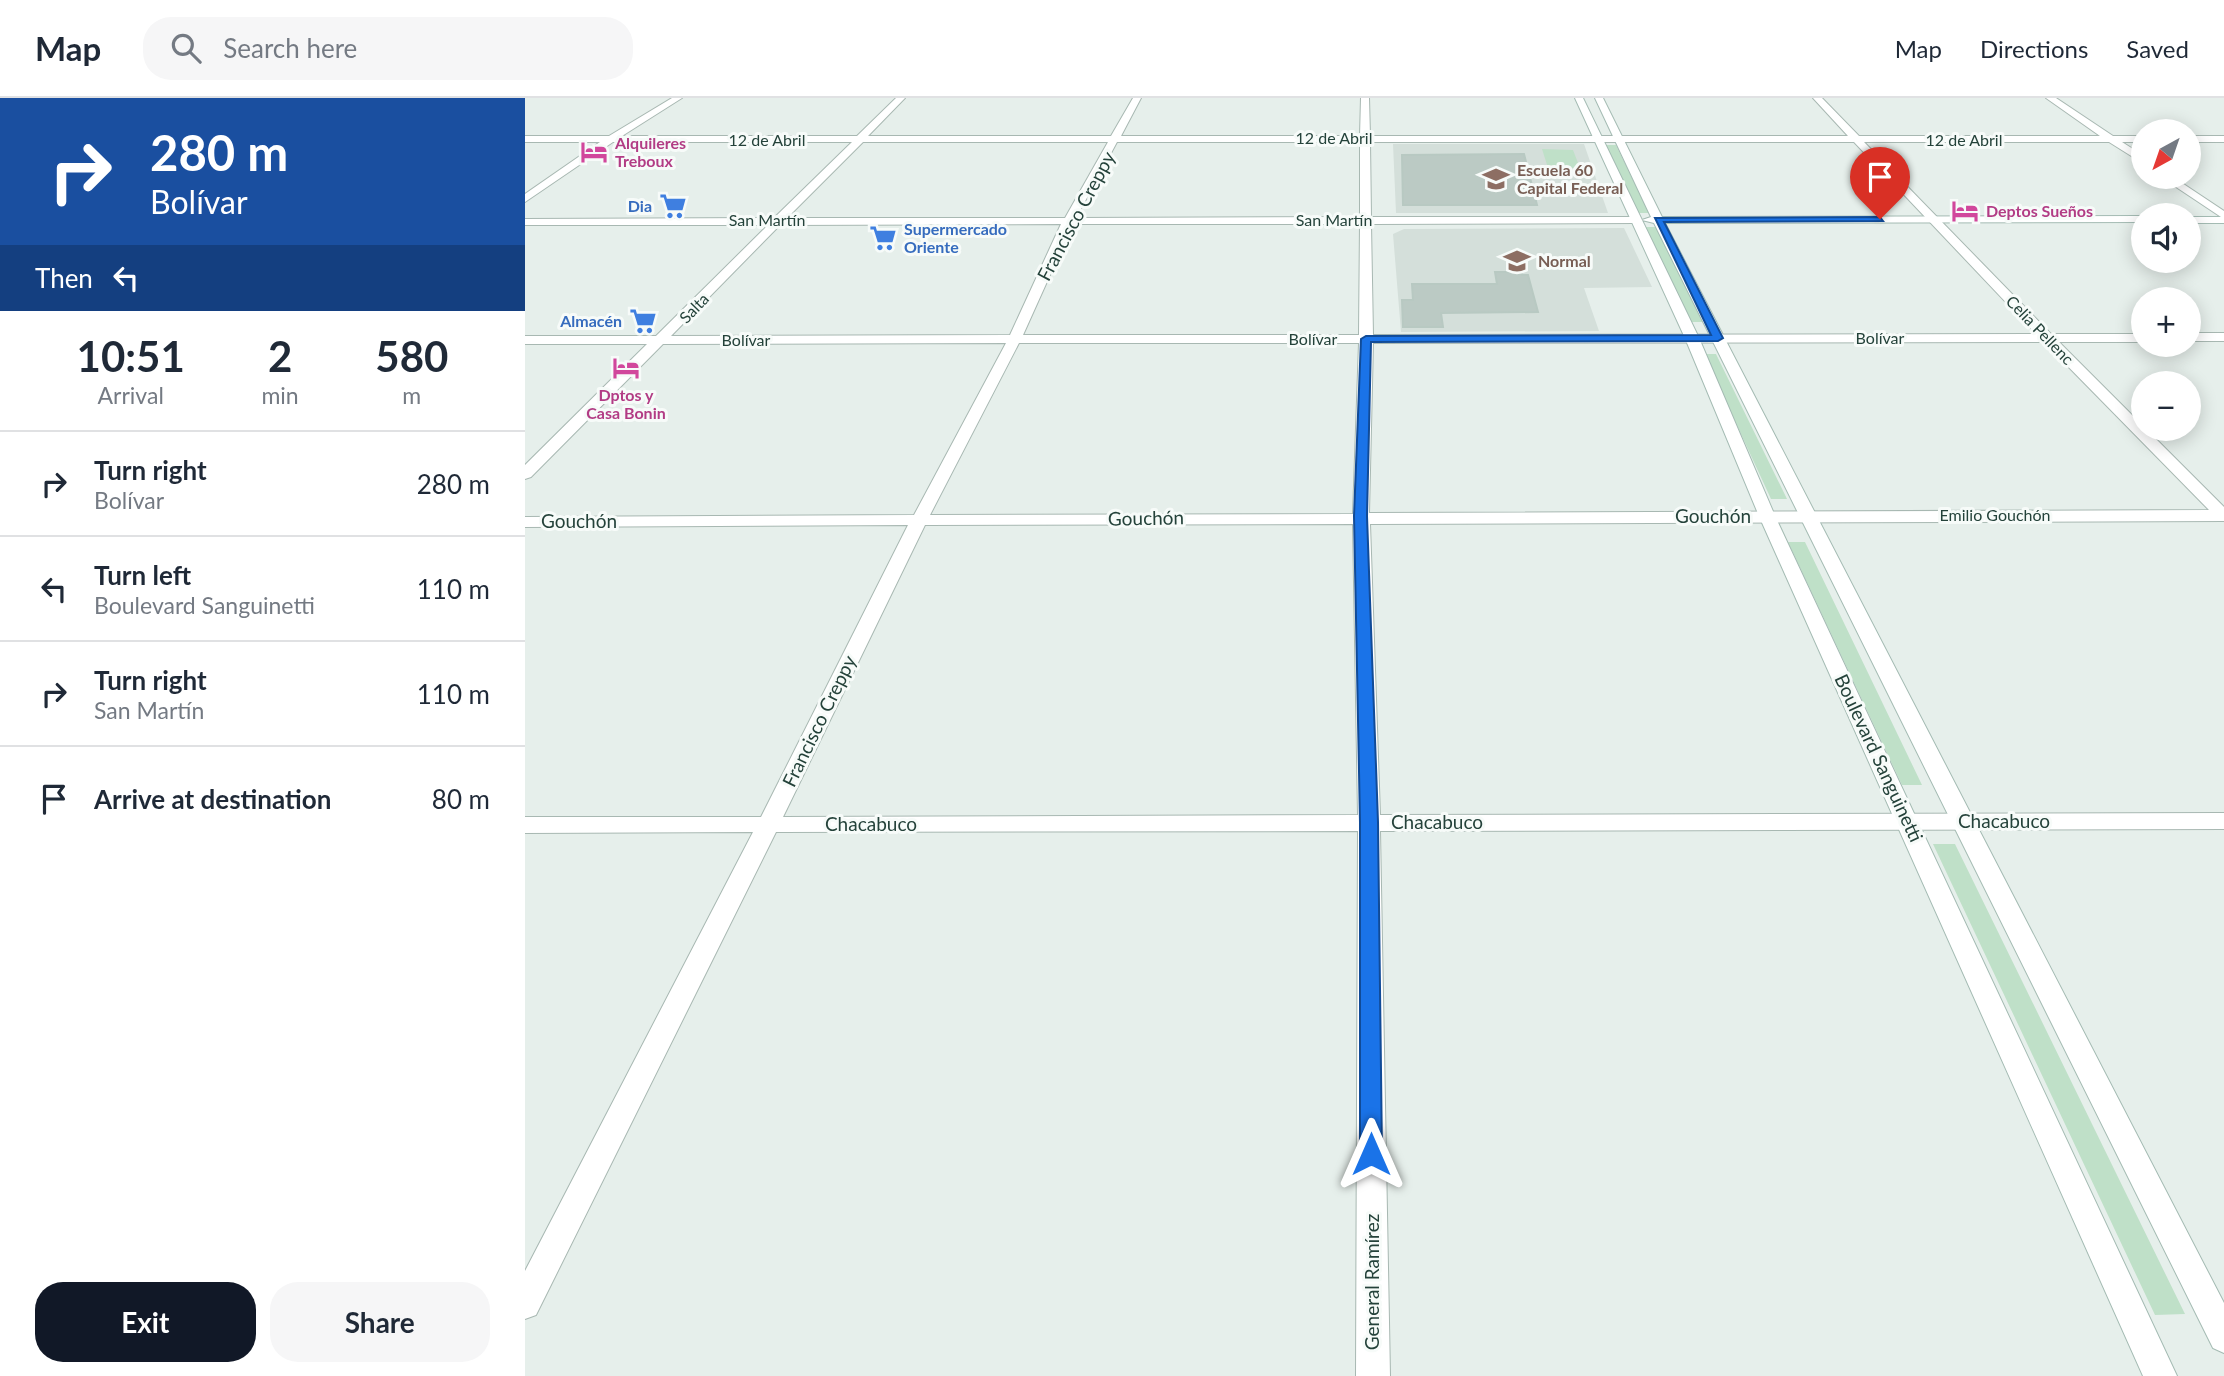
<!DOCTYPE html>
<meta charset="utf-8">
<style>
body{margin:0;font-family:Lato,sans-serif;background:#f6f6f7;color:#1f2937;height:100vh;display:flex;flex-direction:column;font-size:26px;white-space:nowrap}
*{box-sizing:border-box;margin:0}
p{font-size:23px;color:#747a83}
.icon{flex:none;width:38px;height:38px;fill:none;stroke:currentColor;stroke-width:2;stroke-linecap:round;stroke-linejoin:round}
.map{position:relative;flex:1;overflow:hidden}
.side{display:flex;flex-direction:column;background:#fff;width:525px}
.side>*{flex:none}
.banner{background:#1a4fa0;color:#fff;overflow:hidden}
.needle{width:46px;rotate:220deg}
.buttons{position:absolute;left:1606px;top:21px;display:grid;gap:14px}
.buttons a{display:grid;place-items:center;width:70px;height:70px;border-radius:50%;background:#fff;box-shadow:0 4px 18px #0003;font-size:35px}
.pin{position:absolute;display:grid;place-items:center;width:60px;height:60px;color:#fff;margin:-72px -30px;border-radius:50% 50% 50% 0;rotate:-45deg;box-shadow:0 0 7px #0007}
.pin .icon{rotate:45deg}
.me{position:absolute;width:77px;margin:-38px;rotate:0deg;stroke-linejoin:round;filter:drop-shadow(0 0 5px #0008)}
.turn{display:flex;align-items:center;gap:24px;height:147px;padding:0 35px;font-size:32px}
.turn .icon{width:91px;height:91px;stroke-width:2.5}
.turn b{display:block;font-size:49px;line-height:60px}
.then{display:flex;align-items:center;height:66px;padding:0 35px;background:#0003;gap:14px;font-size:26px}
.eta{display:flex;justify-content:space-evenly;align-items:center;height:119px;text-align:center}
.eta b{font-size:42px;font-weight:700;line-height:49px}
.action{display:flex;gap:14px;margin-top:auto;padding:14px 35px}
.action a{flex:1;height:80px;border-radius:28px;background:#111827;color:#fff;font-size:28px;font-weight:700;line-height:80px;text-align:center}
.action a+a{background:#f6f6f7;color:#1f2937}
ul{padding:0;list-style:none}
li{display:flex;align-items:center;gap:21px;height:105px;padding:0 35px;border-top:2px solid #e0e1e3}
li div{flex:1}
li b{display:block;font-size:26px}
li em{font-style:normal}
header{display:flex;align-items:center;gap:42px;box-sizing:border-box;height:98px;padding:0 35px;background:#fff;border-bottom:2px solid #e0e1e3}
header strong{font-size:33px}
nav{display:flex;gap:38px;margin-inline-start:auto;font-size:24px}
.search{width:490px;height:63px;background:#f6f6f7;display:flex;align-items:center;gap:18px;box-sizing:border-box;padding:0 24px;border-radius:28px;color:#747a83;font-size:26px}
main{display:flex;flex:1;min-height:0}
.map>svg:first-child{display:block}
</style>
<header>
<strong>Map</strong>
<div class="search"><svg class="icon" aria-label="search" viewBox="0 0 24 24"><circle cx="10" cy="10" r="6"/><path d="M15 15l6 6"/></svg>Search here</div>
<nav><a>Map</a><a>Directions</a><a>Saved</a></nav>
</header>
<main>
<section class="side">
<div class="banner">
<div class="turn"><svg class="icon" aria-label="right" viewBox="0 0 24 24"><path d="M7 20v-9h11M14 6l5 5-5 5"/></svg><div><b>280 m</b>Bolívar</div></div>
<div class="then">Then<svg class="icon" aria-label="left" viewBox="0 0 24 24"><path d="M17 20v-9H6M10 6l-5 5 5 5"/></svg></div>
</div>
<div class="eta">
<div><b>10:51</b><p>Arrival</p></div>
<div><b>2</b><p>min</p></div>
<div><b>580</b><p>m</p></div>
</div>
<ul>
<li><svg class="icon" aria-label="right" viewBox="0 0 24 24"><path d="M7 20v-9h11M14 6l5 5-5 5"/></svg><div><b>Turn right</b><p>Bolívar</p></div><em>280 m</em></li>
<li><svg class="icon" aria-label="left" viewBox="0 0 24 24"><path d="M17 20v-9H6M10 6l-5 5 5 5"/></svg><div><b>Turn left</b><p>Boulevard Sanguinetti</p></div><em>110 m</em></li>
<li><svg class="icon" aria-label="right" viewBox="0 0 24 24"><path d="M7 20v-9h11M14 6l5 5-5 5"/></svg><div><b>Turn right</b><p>San Martín</p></div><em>110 m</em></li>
<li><svg class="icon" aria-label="arrive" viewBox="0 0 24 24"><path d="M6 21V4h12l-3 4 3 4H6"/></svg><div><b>Arrive at destination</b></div><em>80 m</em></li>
</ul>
<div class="action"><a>Exit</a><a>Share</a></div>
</section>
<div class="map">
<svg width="1699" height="1278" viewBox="0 0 1699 1278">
<rect width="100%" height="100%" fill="#e6efeb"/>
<path fill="#d4dfda" d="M868,46h191l24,69h-212z
M1099,130l28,59 -68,1 15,43 -198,1 -8,-98 11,-5z"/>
<path fill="#bfe0c8" d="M1081,47h10l33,68h-10z
M1017,51l31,1 7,18h-32z
M1121,129h10l47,95h-13z
M1179,256h12l71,145h-16z
M1263,444h17l117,243h-20z
M1408,746h22l230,470 -30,1z"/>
<path fill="#bbcac4" stroke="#b8c9c2" stroke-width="2" d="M999,56l13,51h-134l-1,-50z
M970,174h26l1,3h6l10,37 -97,1 2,14h-40l-1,-27h11l-1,-16h85z"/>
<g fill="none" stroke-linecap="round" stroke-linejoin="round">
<g stroke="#a8b8b2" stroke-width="2">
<path id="street" d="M147,0h10l-60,38h235l39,-38h9l-37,38h243l22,-38h8l-20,38h239l1,-38h8l1,38h478l-35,-38h9l37,38h241l-54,-38h10l57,38h31v6h-22l22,14v8l-35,-22h-245l187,192h93v8h-85l165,165v14l-854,3 10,291 844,-2v16l-844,2 10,545h-34l2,-545 -582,1 -240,483 -11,4v-48l228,-439 -228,1v-16h236l147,-292 -383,2v-10l389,-2 92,-172 -343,1 -132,133 -6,2v-14l122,-121h-122v-8h131l112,-111h-243v-6l249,-1 78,-76h-239l-88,60v-8l75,-52h-75v-6h84zM338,44h245l-43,76h-278zM592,44h243v75l-284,1zM845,44h484l182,192 -663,1 -2,-111 264,-1 6,-3 -6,-3h-264zM536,126l-51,111 -339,1 109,-111zM548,126h287l-1,111h-336zM1519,244l165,168 -840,3 4,-170zM494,245h340l-6,171 -423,1zM828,426l5,291 -575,2 142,-292z
M1664,38h35v6h-35z
M1636,79h12l51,34v8z
M1664,235h35v8h-35z"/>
</g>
<g stroke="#a4bbb3" stroke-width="2">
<path id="secondary" d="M1050,0h8l116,240 76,178 402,860h-34l-384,-860 -74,-178z
M1070,0h8l59,119 482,-1v6l-479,1 559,1080v50l-11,-5 -559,-1125 -12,-3 9,-3z
M1664,119h35v6h-35z"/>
</g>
<use href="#street" fill="#fff" fill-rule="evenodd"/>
<use href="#secondary" fill="#fff" fill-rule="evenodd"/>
</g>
<path fill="#1a73e8" stroke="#114b97" stroke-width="2" d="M1355,119l3,4 -219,1 59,116 -5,3 -347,1 -4,174 11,306 4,332 -3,7 -8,3 -7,-3 -4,-7v-332l-6,-306 7,-177 5,-3 345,-1 -56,-117z"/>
<defs>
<g id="hotel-bare" transform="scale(2.1)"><path d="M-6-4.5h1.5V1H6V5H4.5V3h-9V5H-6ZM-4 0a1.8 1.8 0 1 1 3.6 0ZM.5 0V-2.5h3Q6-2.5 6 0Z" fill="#d1479c" stroke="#f7fbf9" stroke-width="2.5" paint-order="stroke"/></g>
<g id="school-bare" transform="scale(2.1)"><path d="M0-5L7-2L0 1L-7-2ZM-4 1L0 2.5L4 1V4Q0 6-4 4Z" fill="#8d6e63" stroke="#f7fbf9" stroke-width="2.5" paint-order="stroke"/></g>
<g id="supermarket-bare" transform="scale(2.1)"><path d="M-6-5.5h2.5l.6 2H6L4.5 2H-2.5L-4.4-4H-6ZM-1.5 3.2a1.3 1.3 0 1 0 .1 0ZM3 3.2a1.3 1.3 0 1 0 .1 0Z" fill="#3f7fe0" stroke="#f7fbf9" stroke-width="2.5" paint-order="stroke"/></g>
</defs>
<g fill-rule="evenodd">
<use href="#hotel-bare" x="69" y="54"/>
<use href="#school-bare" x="971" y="81"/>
<use href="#supermarket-bare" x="148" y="108"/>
<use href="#hotel-bare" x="1440" y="113"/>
<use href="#supermarket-bare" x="358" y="140"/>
<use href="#school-bare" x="992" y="163"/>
<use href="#supermarket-bare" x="118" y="223"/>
<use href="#hotel-bare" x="101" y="270"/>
</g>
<g text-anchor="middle" stroke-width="6" stroke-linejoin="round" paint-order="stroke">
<g font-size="16" fill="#24423a" stroke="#f7fbf9">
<text x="809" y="46">12 de Abril</text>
<text x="242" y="48">12 de Abril</text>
<text x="1439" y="48">12 de Abril</text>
<text x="242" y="128">San Martín</text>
<text x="809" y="128">San Martín</text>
<text transform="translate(169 210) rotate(-46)" y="6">Salta</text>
<text transform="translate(1515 232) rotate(46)" y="6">Celia Pellenc</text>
<text x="1355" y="246">Bolívar</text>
<text x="788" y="247">Bolívar</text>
<text x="221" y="248">Bolívar</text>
<text x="1470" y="423">Emilio Gouchón</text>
</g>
<g font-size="16" font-weight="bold" fill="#b23c85" stroke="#f7fbf9" text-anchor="start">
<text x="90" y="51">Alquileres<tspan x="90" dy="18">Treboux</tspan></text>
<text x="1461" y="119">Deptos Sueños</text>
<text x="101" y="303" text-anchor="middle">Dptos y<tspan x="101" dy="18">Casa Bonin</tspan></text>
</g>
<g font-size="16" font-weight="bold" fill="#785e54" stroke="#f7fbf9" text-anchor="start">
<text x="992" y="78">Escuela 60<tspan x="992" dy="18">Capital Federal</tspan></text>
<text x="1013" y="169">Normal</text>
</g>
<g font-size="16" font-weight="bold" fill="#366cbe" stroke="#f7fbf9" text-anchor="end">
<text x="127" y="114">Dia</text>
<text x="379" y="137" text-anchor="start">Supermercado<tspan x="379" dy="18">Oriente</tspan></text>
<text x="97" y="229">Almacén</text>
</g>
<g font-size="19" fill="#24423a" stroke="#f7fbf9">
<text transform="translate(551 118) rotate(-62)" y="7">Francisco Creppy</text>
<text x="1188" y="425">Gouchón</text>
<text transform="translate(621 420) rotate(-1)" y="7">Gouchón</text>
<text x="54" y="430">Gouchón</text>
<text transform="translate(294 623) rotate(-64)" y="7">Francisco Creppy</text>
<text transform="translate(1354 660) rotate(65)" y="7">Boulevard Sanguinetti</text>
<text x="1479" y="730">Chacabuco</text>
<text x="912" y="731">Chacabuco</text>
<text x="346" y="733">Chacabuco</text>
<text transform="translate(847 1184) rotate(-90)" y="7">General Ramírez</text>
</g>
</g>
</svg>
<div class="buttons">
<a><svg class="needle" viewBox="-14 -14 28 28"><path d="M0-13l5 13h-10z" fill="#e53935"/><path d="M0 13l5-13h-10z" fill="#747a83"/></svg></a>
<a><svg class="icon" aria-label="sound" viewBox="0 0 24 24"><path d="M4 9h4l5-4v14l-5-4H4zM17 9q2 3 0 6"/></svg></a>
<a>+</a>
<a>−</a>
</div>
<div class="pin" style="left:1355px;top:121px;background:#d93025"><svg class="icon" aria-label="arrive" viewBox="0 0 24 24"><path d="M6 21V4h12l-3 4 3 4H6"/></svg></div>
<svg class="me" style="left:846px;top:1056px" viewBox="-20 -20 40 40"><path d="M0-17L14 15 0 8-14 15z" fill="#1a73e8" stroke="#fff" stroke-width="4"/></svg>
</div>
</main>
